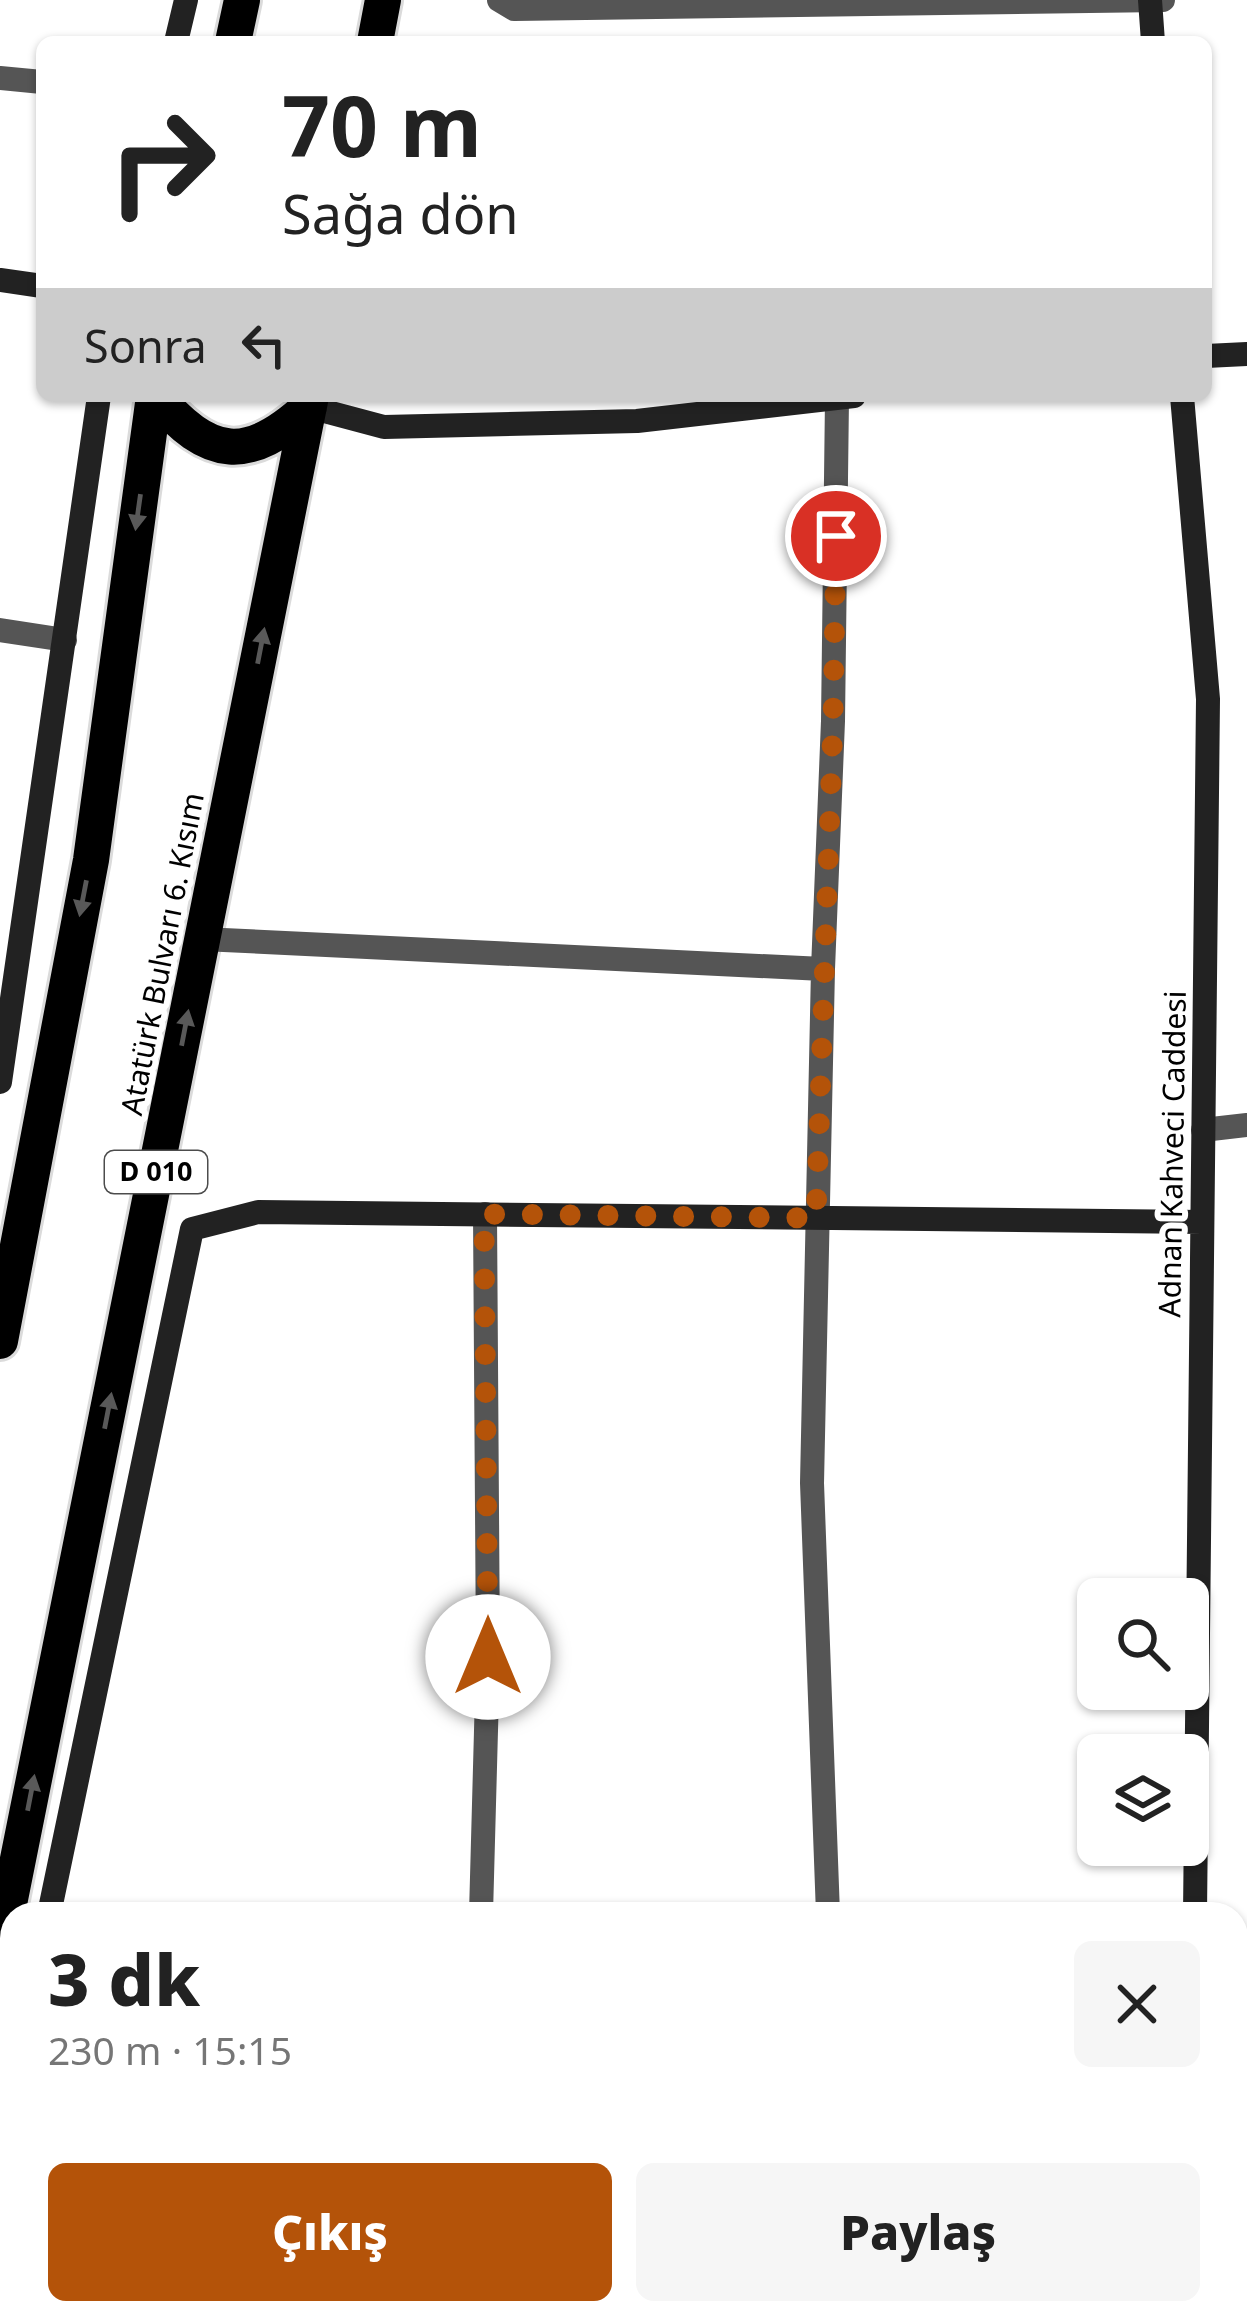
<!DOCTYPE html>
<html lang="tr">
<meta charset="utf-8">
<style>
body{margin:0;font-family:"Noto Sans",sans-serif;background:#f6f6f6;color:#222;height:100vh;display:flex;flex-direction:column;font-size:45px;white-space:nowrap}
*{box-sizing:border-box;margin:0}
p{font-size:39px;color:#767676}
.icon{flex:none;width:66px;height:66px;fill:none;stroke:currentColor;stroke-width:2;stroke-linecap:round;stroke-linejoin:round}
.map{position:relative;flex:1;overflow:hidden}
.panel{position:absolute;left:0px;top:1902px;width:1248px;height:423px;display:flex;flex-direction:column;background:#fff;border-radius:36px 36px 0 0;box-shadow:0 3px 9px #0004}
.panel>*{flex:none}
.hud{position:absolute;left:36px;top:36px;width:1176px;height:366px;border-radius:18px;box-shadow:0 3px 9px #0004;background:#fff;color:#222;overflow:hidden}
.fabs{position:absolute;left:1077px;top:1578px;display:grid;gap:24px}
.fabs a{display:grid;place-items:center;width:132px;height:132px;border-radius:18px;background:#fff;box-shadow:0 3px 9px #0004;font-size:60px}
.pin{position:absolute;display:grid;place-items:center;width:102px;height:102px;color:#fff;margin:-51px;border:6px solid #fff;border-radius:50%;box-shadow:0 3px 12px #0007}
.me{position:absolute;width:132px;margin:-66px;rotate:0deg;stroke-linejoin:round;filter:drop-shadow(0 0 9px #0008)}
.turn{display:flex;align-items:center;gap:42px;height:252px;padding:0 48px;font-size:54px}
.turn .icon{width:156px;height:156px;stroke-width:2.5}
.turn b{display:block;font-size:84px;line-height:102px}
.then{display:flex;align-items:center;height:114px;padding:0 48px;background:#0003;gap:24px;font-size:45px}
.round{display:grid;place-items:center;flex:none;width:126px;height:126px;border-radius:18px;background:#f6f6f6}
.overview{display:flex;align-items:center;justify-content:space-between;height:204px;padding:0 48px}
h1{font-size:72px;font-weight:800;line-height:90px}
.action{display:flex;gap:24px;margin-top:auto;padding:24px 48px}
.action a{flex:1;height:138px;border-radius:18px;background:#b45309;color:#fff;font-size:48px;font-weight:800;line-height:138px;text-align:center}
.action a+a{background:#f6f6f6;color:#222}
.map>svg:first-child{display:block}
</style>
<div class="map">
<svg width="1247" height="2323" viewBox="0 0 1247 2323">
<rect width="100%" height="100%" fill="#fff"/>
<path fill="#c4c4c4" stroke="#999" stroke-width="3" d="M20,2313h99v10h-100z"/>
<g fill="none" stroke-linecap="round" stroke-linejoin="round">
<g stroke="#dbdbdb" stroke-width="42">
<path id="highway" d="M233,42l9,-42
M375,42l8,-42
M156,396c53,64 93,67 153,11
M0,1341l91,-481 63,-464
M0,1949l311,-1553"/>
</g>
<path stroke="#555" stroke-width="24" d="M499,0l15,9 649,-9
M0,78l42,4
M0,630l65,10
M202,939l621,30
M1203,1130l44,-5
M481,1914l7,-257 -3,-443
M828,1914l-16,-431 11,-514 10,-248 4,-323
M1236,2110l11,-1
M481,2313v10
M202,2323l1,-10"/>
<path stroke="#222" stroke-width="24" d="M1150,0l3,42
M176,42l10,-42
M0,280l42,6
M1206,356l41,-2
M1182,396l26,303 -13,1215
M309,407l75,20 253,-6 217,-25
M0,1082l99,-686
M49,1914l143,-685 66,-17 944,10
M0,2162l12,-63
M1203,2313l1,10"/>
<use href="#highway" stroke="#000" stroke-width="36"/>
</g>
<defs><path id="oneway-solid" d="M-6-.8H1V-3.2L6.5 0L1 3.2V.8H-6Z" transform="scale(3)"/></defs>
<g fill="#595959">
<use href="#oneway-solid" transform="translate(138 512) rotate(98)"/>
<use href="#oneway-solid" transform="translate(261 646) rotate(-79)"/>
<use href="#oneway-solid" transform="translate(83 898) rotate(101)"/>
<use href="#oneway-solid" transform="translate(185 1028) rotate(-79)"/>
<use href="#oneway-solid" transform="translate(108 1411) rotate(-79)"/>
<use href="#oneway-solid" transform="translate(31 1793) rotate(-79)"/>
</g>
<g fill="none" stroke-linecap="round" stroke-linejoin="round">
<path stroke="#b45309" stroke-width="21" stroke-dasharray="0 37.8" d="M488,1657l-4,-443 332,4 17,-497 3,-185"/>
</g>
<g text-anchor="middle" stroke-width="12" stroke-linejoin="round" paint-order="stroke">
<rect fill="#fff" stroke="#4c4c4c" stroke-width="3" x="105" y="1151" width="102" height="42" rx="9"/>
<g font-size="27" font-weight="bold" fill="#000">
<text x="156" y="1181">D 010</text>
</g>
<g font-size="30" fill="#000" stroke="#fff">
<text transform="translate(163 954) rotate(-79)" y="10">Atatürk Bulvarı 6. Kısım</text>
<text transform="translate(1173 1154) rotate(-89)" y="10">Adnan Kahveci Caddesi</text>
</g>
</g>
</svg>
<div class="fabs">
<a><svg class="icon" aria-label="search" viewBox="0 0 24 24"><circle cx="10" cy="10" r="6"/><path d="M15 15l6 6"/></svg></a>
<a><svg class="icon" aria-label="layers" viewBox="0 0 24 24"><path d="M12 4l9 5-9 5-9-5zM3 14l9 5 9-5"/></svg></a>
</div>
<div class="pin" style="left:836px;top:536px;background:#d93025"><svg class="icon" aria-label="arrive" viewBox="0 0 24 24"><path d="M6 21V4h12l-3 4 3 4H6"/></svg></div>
<svg class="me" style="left:488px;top:1657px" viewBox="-20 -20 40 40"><circle r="19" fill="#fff"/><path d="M0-13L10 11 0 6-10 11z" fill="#b45309"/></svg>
<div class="hud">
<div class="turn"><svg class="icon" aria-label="right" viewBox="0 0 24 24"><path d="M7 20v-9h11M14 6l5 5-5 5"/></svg><div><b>70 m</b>Sağa dön</div></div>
<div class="then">Sonra<svg class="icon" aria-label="left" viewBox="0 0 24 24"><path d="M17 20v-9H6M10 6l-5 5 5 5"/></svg></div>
</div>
<section class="panel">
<div class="overview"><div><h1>3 dk</h1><p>230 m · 15:15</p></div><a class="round"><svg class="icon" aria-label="close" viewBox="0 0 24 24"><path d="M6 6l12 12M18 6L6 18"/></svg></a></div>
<div class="action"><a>Çıkış</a><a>Paylaş</a></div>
</section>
</div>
